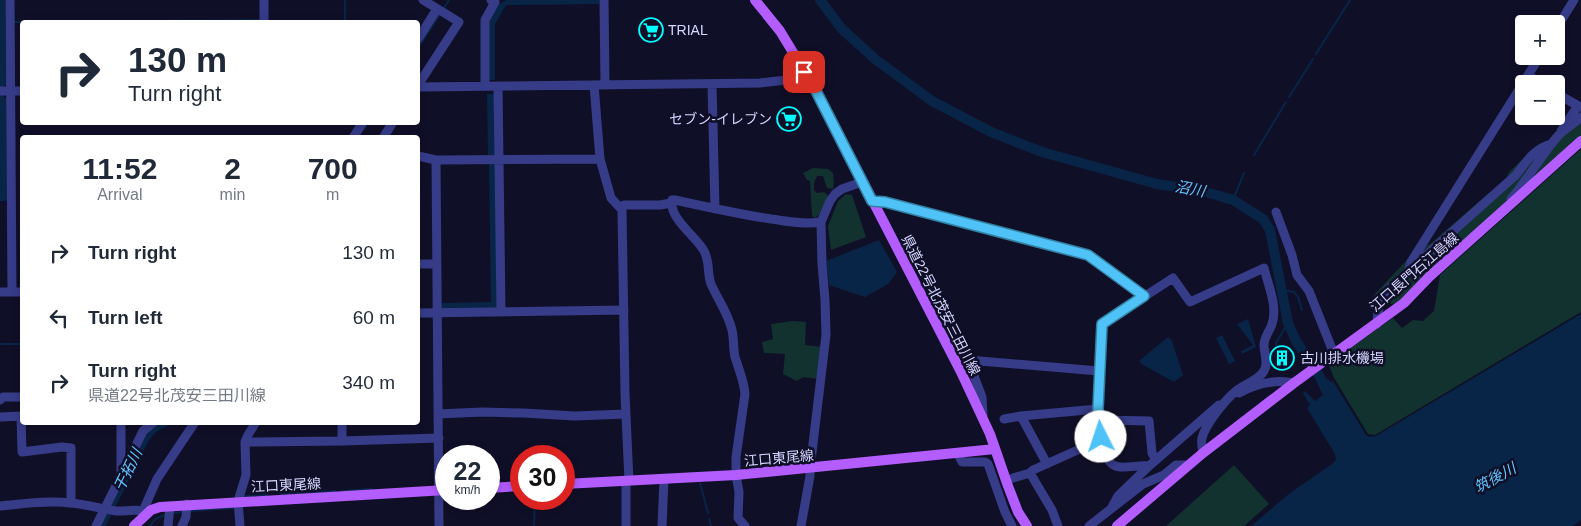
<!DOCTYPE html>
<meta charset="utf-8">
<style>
body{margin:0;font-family:Helvetica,"Noto Sans JP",sans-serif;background:#f6f6f7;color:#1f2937;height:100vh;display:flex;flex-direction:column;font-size:19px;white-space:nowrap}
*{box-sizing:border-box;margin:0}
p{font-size:16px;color:#747a83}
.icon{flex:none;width:28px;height:28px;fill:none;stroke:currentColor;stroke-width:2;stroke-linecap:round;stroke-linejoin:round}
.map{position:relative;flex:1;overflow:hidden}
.panel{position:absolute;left:20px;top:135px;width:400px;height:290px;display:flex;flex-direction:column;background:#fff;border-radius:5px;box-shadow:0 2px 8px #0003}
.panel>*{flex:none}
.banner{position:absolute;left:20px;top:20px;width:400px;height:105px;border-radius:5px;box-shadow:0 2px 8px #0003;background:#fff;color:#1f2937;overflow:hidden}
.buttons{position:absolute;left:1515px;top:15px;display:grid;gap:10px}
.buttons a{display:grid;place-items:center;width:50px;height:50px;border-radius:5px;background:#fff;box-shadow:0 2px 8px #0003;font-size:25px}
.speed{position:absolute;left:435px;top:445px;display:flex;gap:10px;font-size:25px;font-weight:700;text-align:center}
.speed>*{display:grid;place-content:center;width:65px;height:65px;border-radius:50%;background:#fff;box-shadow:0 2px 8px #0003;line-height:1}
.speed small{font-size:12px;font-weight:400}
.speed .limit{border:8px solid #d22;background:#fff;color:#111}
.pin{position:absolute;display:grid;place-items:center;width:42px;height:42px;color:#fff;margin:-21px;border-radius:10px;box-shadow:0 2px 8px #0006}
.me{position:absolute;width:55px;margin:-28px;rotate:356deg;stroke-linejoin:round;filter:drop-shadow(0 0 4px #0008)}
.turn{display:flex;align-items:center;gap:18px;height:105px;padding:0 25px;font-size:22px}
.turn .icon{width:65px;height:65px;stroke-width:2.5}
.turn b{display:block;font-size:35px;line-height:42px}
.eta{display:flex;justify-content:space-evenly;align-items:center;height:85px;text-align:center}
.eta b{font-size:30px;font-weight:600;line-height:35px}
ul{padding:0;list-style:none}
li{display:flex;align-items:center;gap:15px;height:65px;padding:0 25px}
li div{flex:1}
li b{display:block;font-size:19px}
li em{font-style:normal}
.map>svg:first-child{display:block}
</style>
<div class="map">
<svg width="1581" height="526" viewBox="0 0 1581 526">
<rect width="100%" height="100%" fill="#100f28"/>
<path fill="#11322e" d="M1581,112v24l-57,52 45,-64z
M1543,149l-43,61 -104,94 -20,-1 -2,-8 42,-45 14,-6 60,-52h12l7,-20 18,-17z
M1581,149v163l-206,123 -7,-1 -34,-56 -6,-15 65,-45 9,10 11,-8 10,1 11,-10 6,-36z
M813,168l15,1 5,4 1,10 -1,6 -6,-1 -4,-12h-6l-3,7v7l3,3 7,-1 4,3c-2,9 -6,18 -13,23l-3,-2 -2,-35 -3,-1 -4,-7z
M846,194l6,1 14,42 -35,13 -3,-24 10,-25z
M793,321l13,1 -1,23 18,2 -4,32 -16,-2 -6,4 -14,-7 2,-20 -21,-1 -2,-11 11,-3 -2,-15z
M1234,465l35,39 -25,22h-78z"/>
<path fill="#082548" d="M0,0h5l1,85 -2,1v12h2l1,101 -3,2h-4z
M507,0h92v4l-93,1 -11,19v56h-7v-58l11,-18z
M487,94h7l1,62h-7z
M489,164h6l2,145 -55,1 -1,-7 50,-1z
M879,240l18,32 -9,12 -23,13 -36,-12 -3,-24z
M1581,314v206l-8,6h-322l39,-33 42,-29 4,-4 -1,-6 -28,-46 3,-3 -7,-12 2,-2 10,10 8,-6 -3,-6 1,-1 -4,-9 6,-4 8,7 2,-1 33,54 4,2 6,-1z
M1248,319l8,28 -14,7 -1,-3 12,-6 -16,-21z
M1222,335l13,26 -6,3 -13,-26z
M1168,337l4,4 11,34 -9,7 -31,-17 -4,-4z"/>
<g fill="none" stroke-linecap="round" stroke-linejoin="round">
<path stroke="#082548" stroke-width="2" d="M345,0v22
M444,8l5,-8
M14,22l245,-2
M418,48l22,-34
M1316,54l34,-54
M1289,97l24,-38
M364,129l4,-7
M1254,155l32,-53
M1233,200l11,-27
M1282,290l12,2 4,5 4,13
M0,344h22
M1277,350l-1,-7 12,-20
M700,483l8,30
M342,491l30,-2
M280,494l55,-3
M245,496l22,-1
M191,511l44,-3
M175,513l7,-1
M709,519l2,7
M150,526l5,-7 10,-4
M534,526l1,-27"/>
<path stroke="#082548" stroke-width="10" d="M820,0l22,29 33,30 57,42 59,31 51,20 115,32 46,7 30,9 30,19 7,11 18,93 8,18 24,36 5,11
M100,526l44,-87c5,-9 11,-13 20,-17"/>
<path stroke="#373c89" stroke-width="9" d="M10,0l2,292
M264,0v22
M604,0l1,85
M1556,29l18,-29
M418,39l19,-30
M1528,75l14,9
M712,84l3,125
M418,85l41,-63 -36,-22
M594,85l6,74 11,39 11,12 3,184 4,87
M485,86v-66l10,-18 -4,-2
M498,86l3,226
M418,87l342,-4 26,-3 18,-8
M0,91h22
M1556,93l24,14
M1561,131l14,-21 1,-4
M353,138l10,-16
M383,138l10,-16
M418,156l18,4 164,-1
M436,160l3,366
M1511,199c17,-20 29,-42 46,-62 6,-7 17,-13 24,-20
M872,201l13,1 204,53 55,41
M620,207l4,-2h36l11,-2
M1276,212l16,43 5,20 12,16 25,63
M418,264h19
M1409,269l2,-7 129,-206
M0,292h22
M418,313l206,-3
M1377,324c0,-13 3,-24 10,-34l129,-115c10,-13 19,-27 35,-31
M1239,393c17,-9 36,-14 55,-10
M0,400l3,-3h19
M438,414l44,-2 41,1 52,3 51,-2
M21,416l1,36 40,-5 9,1v55
M983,416l-1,-19 -14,-37 131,11
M1021,416l26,48
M0,417l22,-1
M1004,419l17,-3 77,-7
M1100,420l49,1 3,32 4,7
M342,422v19
M1100,440c3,6 5,16 10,22 7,10 28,2 39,4
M245,442l97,-1 97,-3
M958,454l4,8h23l3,2 17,48 7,14
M122,471l3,-3 18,-37 11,-9
M1030,473l22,37 6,16
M1013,478l17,-5 3,-3 67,-30 -2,-31 4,-85 71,-46 17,24 74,-34c4,17 14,38 8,56 -2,7 -8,13 -8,21 0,9 5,18 0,26 -6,10 -20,13 -28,20 -11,9 -31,34 -34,47 -1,5 0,10 1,15
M0,506c23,-2 47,-6 70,-3 16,1 31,6 46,8 10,1 22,-4 30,3
M1111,509l7,-13 31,-30 70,-61
M143,511l14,-32 38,-57
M96,526l25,-50v-54
M168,526l2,-20
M182,526l4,-9 1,-13
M240,526l-2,-25 8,-26 -1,-33 3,-7 8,-13
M626,526v-45
M662,526l2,-47
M745,526l-7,-8 1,-26 -3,-17v-18l9,-63c-1,-13 -6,-24 -10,-37 -2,-9 -1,-18 -3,-27 -4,-17 -14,-30 -21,-46 -4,-10 -1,-23 -7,-33 -8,-15 -35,-32 -32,-51h3c32,7 63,14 96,19 16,2 33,6 50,3
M801,526l9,-50v-7l16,-134 -1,-35 -3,-36 -1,-42 9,-21 5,-7 7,-5 20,-7
M1089,526l54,-42 21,-9 12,-10h13"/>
<path stroke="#b35dff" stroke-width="10" d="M755,0l25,31 34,56 147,285 29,62 18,52 10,26 9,14
M564,484l172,-9 259,-26
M489,488l32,-2
M134,526l17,-16 9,-3 286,-17
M1117,526l86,-73 91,-70 110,-80 25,-26 152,-136"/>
</g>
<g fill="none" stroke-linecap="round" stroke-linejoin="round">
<g stroke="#337fa1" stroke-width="12">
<path id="route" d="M804,72l10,15 58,114 13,1 203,53 56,41 -42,28 -4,85 3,28"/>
</g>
<use href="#route" stroke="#4fc3f7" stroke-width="9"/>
</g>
<defs>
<g id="supermarket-ring" transform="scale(1.25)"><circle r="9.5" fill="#100f28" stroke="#02feff" stroke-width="1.5"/><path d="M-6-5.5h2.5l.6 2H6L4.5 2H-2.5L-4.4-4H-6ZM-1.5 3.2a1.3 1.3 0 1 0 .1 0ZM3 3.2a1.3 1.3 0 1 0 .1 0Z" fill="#02feff"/></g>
<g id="building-ring" transform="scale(1.25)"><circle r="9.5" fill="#100f28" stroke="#02feff" stroke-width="1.5"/><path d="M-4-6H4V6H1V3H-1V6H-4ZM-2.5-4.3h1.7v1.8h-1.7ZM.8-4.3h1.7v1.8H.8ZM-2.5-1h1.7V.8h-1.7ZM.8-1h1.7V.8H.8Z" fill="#02feff"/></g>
</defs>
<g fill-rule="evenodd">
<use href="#supermarket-ring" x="651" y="30"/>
<use href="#supermarket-ring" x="789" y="119"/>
<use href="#building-ring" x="1282" y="358"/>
</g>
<g text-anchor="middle" stroke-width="5" stroke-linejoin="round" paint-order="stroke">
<g font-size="14" fill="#d6d6ff" stroke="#100f28" text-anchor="start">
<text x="668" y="35">TRIAL</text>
<text x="772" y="124" text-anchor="end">セブン-イレブン</text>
<text x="1300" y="363">古川排水機場</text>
</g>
<g font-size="14" fill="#d6d6ff" stroke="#100f28">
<text transform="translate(1414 272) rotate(-41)" y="5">江口長門石江島線</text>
<text transform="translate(941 305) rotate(63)" y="5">県道22号北茂安三田川線</text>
<text transform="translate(779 458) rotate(-5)" y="5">江口東尾線</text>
<text transform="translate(286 485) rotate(-3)" y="5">江口東尾線</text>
</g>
<g font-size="15" font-style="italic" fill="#64c6ff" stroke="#100f28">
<text transform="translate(1190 189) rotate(10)" y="5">沼川</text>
<text transform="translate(128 470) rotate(-64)" y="5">干拓川</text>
<text transform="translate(1495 478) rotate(-29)" y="5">筑後川</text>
</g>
</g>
</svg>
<div class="buttons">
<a>+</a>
<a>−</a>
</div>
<div class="speed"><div>22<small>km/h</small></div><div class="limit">30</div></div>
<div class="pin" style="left:804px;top:72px;background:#d93025"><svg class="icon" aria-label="arrive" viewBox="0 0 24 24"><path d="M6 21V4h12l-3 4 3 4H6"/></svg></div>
<svg class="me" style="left:1101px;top:437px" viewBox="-20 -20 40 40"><circle r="19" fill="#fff"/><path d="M0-13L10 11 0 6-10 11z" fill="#4fc3f7"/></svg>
<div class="banner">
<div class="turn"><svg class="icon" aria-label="right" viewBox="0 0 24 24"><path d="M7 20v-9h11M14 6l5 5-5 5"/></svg><div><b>130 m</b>Turn right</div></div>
</div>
<section class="panel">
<div class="eta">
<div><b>11:52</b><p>Arrival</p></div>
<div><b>2</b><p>min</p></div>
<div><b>700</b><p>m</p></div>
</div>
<ul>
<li><svg class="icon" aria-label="right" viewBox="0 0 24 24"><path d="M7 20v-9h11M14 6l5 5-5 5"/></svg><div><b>Turn right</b></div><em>130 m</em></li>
<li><svg class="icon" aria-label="left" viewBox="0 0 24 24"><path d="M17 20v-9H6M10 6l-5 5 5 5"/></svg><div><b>Turn left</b></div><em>60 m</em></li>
<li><svg class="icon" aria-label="right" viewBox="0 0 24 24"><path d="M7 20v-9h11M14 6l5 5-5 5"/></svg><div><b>Turn right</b><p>県道22号北茂安三田川線</p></div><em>340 m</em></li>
</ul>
</section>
</div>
